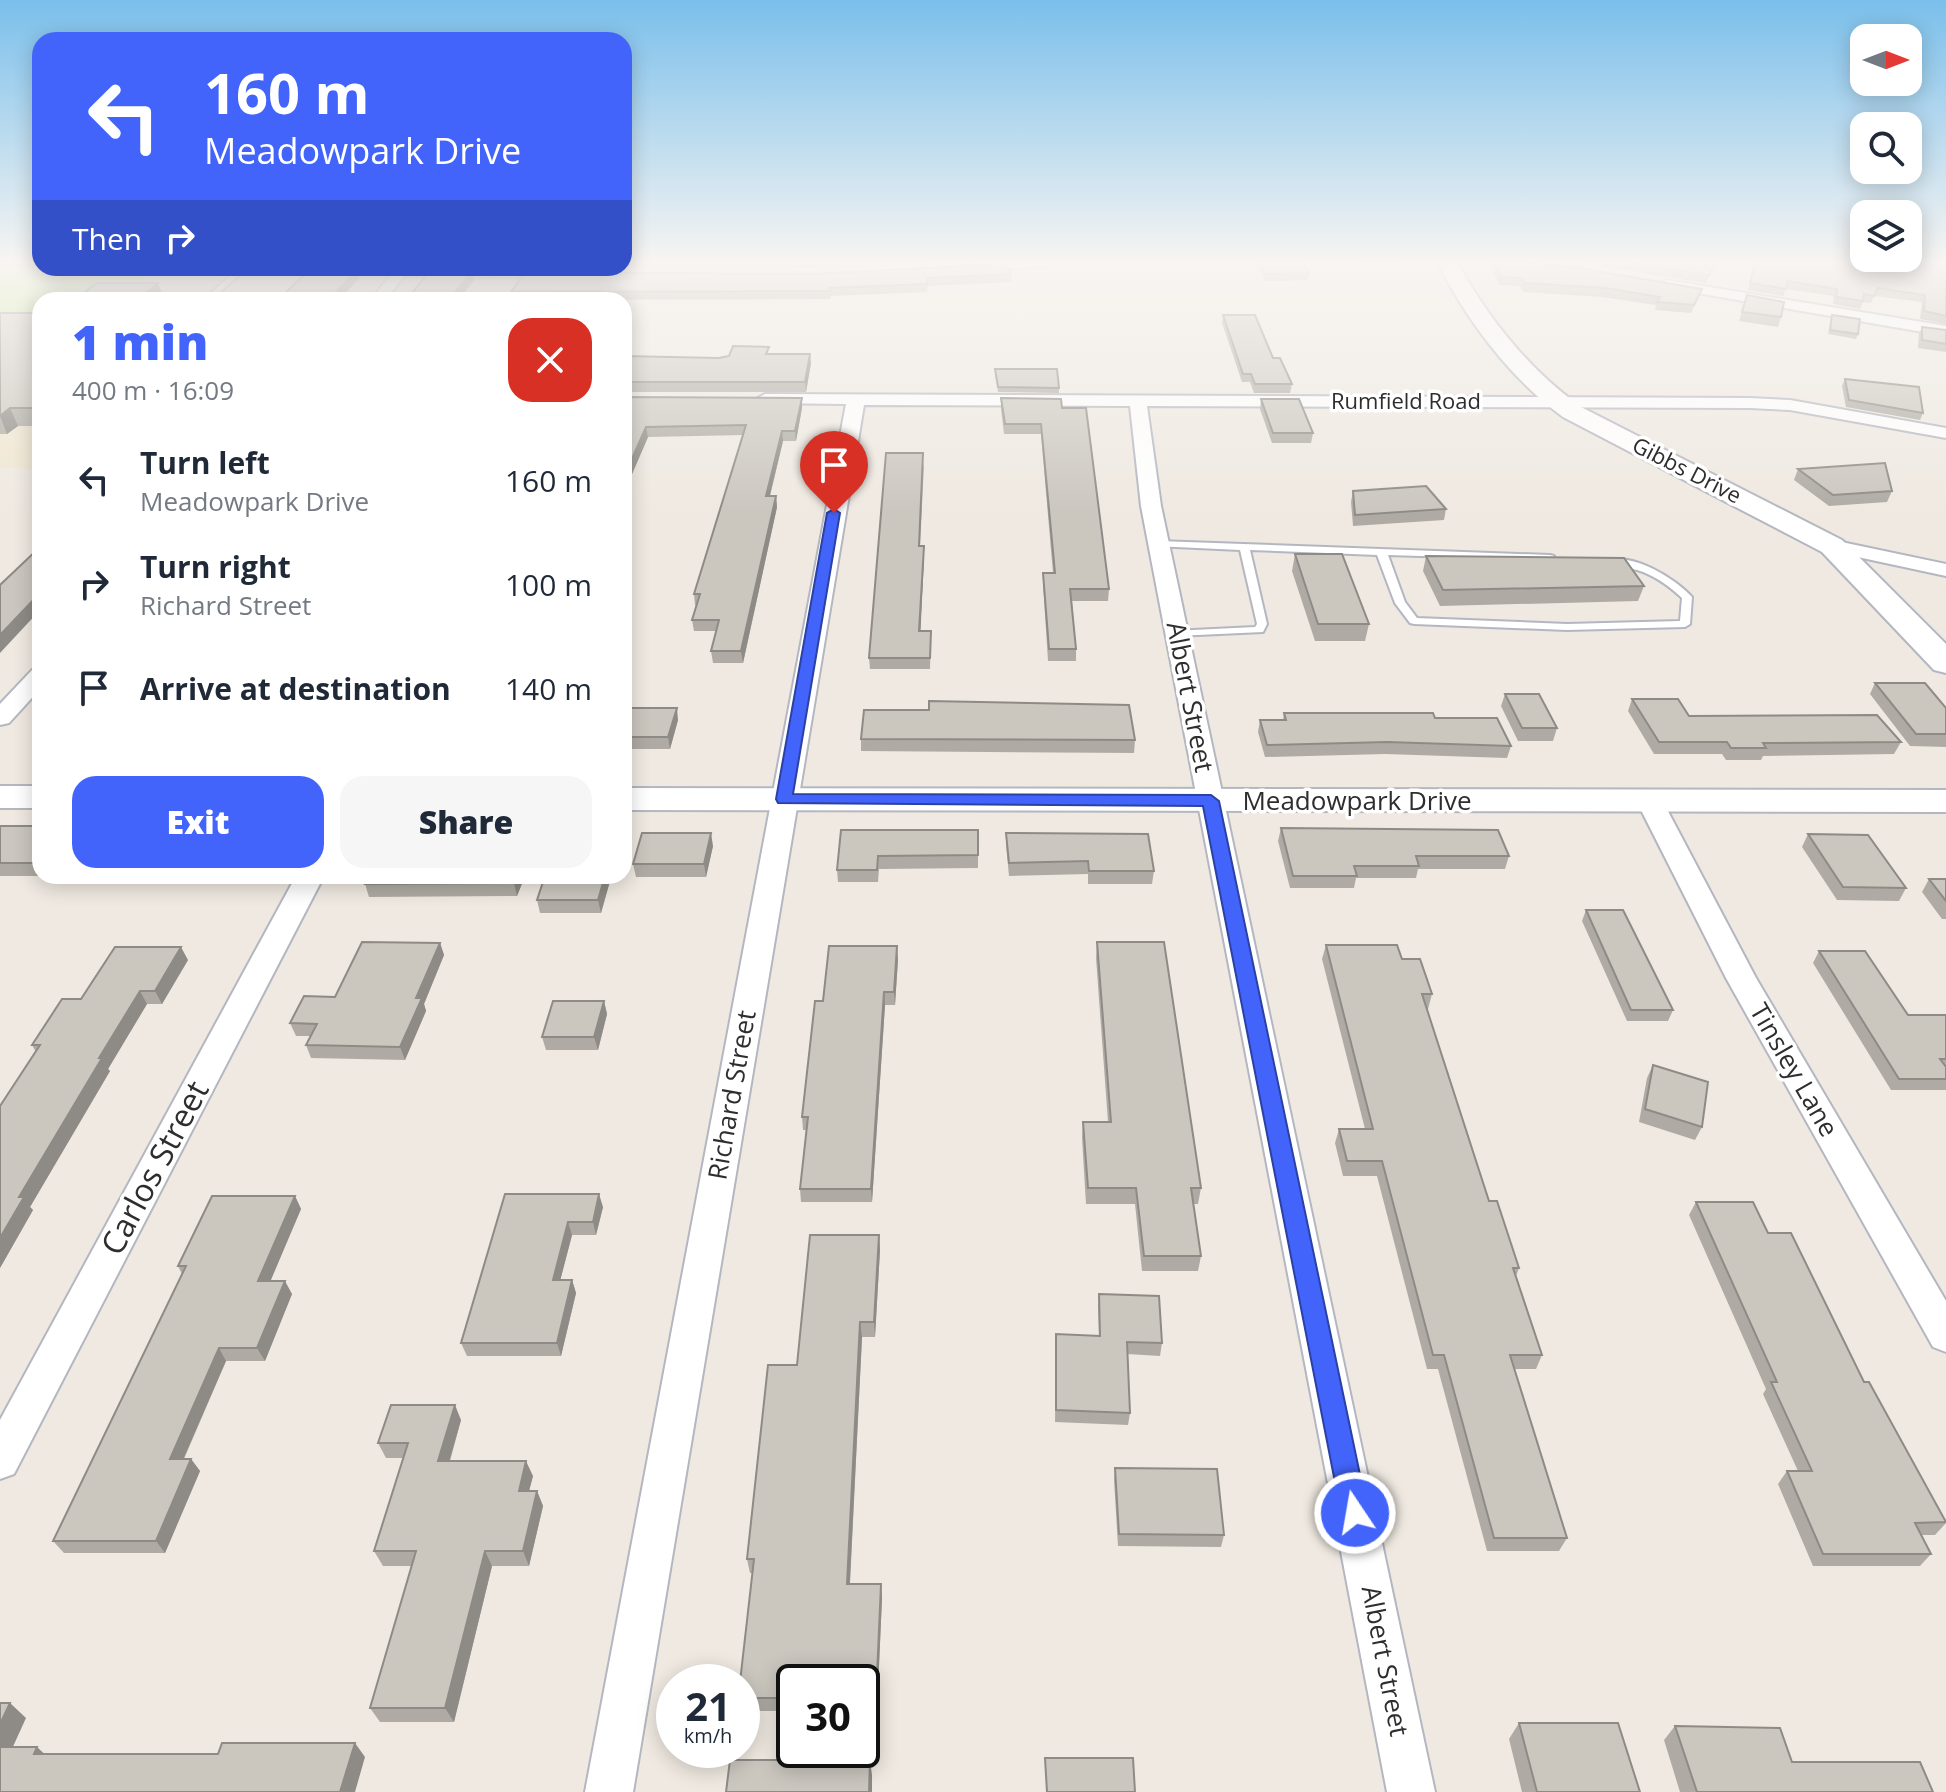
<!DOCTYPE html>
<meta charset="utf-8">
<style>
body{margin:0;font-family:"Open Sans",sans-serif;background:#f6f6f7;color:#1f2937;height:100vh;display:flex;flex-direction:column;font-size:30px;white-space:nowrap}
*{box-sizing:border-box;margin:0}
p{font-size:26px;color:#747a83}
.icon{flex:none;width:44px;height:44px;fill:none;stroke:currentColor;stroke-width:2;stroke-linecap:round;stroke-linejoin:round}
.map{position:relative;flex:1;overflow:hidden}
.panel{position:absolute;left:32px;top:292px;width:600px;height:592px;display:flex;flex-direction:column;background:#fff;border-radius:24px;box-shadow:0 4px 20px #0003}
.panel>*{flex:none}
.guide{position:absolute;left:32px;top:32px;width:600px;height:244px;border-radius:24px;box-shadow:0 4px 20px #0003;background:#4264fb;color:#fff;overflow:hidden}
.needle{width:52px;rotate:90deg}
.buttons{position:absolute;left:1850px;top:24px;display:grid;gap:16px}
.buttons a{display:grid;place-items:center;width:72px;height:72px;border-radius:16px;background:#fff;box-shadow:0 4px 20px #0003;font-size:40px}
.speed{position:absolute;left:656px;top:1664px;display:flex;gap:16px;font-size:40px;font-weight:700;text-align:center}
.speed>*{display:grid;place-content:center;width:104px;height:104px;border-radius:50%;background:#fff;box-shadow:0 4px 20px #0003;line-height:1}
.speed small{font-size:20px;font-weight:400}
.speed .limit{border:4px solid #111;border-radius:12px;background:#fff;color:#111}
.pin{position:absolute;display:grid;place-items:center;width:68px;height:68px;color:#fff;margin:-82px -34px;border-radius:50% 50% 50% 0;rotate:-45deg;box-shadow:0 0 8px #0007}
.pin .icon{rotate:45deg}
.me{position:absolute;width:88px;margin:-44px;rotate:348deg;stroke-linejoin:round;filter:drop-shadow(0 0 6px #0008)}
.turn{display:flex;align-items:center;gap:28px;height:168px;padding:0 40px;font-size:36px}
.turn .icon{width:104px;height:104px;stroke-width:2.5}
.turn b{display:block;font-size:56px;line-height:68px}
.then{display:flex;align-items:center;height:76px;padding:0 40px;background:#0003;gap:16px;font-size:30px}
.round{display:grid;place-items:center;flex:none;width:84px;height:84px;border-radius:24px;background:#f6f6f7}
.summary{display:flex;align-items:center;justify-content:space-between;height:136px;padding:0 40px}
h1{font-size:48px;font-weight:800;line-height:60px;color:#4264fb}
.cta{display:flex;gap:16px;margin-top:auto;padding:16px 40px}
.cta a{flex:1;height:92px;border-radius:24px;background:#4264fb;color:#fff;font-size:32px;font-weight:800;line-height:92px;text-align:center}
.cta a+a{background:#f6f6f7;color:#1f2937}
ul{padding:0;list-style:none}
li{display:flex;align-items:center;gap:24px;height:104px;padding:0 40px}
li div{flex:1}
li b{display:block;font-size:30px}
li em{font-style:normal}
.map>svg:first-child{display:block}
</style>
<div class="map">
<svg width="1946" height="1792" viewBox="0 0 1946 1792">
<rect width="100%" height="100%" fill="#efe9e1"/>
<path fill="#f0e6d1" d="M0,317l40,1v151l-40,-1z"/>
<path fill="#c9ec9a" d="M0,262h40v6h148l-42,8 -11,10 -43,14h-52v29h-40z"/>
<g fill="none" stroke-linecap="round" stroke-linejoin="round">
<g stroke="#b4b7c1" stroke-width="4">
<path id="lane" d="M239,268h8l-36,32h-8z
M1158,541l392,14 4,1v4l-166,-5 17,47 12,16 150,6 113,-3 2,-23c-14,-13 -28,-23 -45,-28 -11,-3 -23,-2 -32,-7 24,-14 71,16 87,34l-2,27 -5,3 -118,3 -153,-6 -4,-1 -15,-20 -18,-48 -127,-5 17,74 -4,8 -87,4 -4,-1v-4l83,-4 2,-3 -17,-74 -86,-4 -1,-2z"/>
</g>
<g stroke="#b4b7c1" stroke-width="4">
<path id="street" d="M1055,262l-7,4 -79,5 -7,-4 25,-5z
M397,268l163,1 7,4 -7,4 -155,-1 -20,24h-15z
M1667,280l279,46v10l-284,-49 -2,-3z
M765,394l985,4 40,2 156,28v10l-156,-28 -40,-2 -603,-2 14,100 274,1286h-48l-246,-1286 -11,-100 -266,-1 -231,1387h-48l261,-1388 -87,-1 -3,-4z
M1832,540l114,24v12l-121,-26 -3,-4z
M40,668v21l-31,34 -9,2v-21l32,-34z
M1649,792l13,8 94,178 190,323v51l-13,-5 -207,-369 -90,-178z
M296,876h28l-310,598 -14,5v-59z"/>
</g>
<g stroke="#b4b7c1" stroke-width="4">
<path id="secondary" d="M1437,262h20c31,56 71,107 124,145l261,133 104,104v29l-12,-3 -112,-118 -259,-135c-54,-40 -95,-95 -126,-155z
M0,786h40v22h-40z
M624,788l1322,2v22l-1322,-2z"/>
</g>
<use href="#lane" fill="#fff" fill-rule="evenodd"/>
<use href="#street" fill="#fff" fill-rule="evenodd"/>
<use href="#secondary" fill="#fff" fill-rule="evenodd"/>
</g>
<path fill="#afaba4" d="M624,262h318l-130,6 -188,-1z
M1256,262h47l6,11 -1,7 -43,1z
M1360,262h41l-1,3h-38z
M1488,262h31l180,35 -8,16 -36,-3 1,-5 -54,-8 -79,-5 -3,-6 -21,-1z
M1574,262h143l-11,21z
M1755,262h191v62l-26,-5 2,-17 -48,-6 -3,7 -8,-1 -3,7 -27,-5 1,-8 -48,-7 -3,7 -35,-6z
M812,274h199v8l-83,4 -1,6 -96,4 -1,3 -317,1 -2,-8z
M1747,295l34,22 -3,10 -39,-6z
M0,313h40v113h-22l-11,8h-7z
M1223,315l50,43 19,26 -2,9h-36l-4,-11h-8l-20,-59z
M1832,315l26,19 -2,5 -28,-5z
M1922,327l24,3v22l-28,-4 1,-14z
M769,354l42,9 -5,29h-182v-36l95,2z
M995,369l64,19v5l-61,-1z
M1845,379l78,34 -3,7 -74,-13 -4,-21z
M624,397l178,11 -6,33h-13l-13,55h6l1,11 -34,156h-30l-2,-12 5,-20h-22l-2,-11 5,-15h-2l-1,-11 49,-159 -95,2 -19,44h-5z
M1001,398l61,10 47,181 -1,12h-36l4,48v12h-28l-5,-77v-11h10l-12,-139h-37l-3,-25z
M1261,399l52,34 -2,10h-39l-12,-34z
M924,464l-4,82h4v11l-4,74h11l-1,38h-60l-1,-11z
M1798,469l94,22 -5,11 -58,4 -35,-26z
M1353,491l93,18 -2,11 -91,6 -2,-24z
M1295,554l74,70 -4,17h-50l-23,-70z
M1426,556l218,30 -6,15 -198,5 -17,-35z
M1875,683l71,25v39l-36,-1 -40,-52z
M1505,694l52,34 -4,13h-35l-17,-35z
M1632,699l57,17 212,26 -7,12 -131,2 -2,4h-35l-4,-6h-68l-26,-43z
M624,708l54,12 -8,29h-46z
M929,710l206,30 -1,13 -273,-2v-12z
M1284,713l151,5 76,28 -4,12 -122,-4 -120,3 -7,-25 2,-12h23z
M0,826h40v50h123l-4,6h-75l-3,-6h-81z
M1281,828l228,28 -4,13h-87l-2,9h-60l-2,10h-64l-12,-47z
M841,830h137v38l-99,1 -1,13h-40l-1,-12z
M1006,833l148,38 -2,13h-64v-10l-79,2 -3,-31z
M1808,834l98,54 -7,13 -62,-1 -35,-53z
M713,846l-7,31h-70l-3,-13z
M525,876l-8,20 -148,1 -4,-13z
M545,876h64l1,5 -9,32h-61l-3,-13z
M1929,879h17v40h-4l-20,-27z
M1586,910l87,100 -5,11h-41l-45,-100z
M1097,942l104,246 -3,16h-5l8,52 -3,15h-56l-7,-67h-49l-4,-66 1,-16h25l-12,-164z
M440,943l4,12 -20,49 2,7 -21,49 -94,-2 -5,-13 4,-9h-14l-6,-13 45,-26z
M1326,945l106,49 -4,15h-2l63,192 30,67 -3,8 26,79 -6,14h-22l53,169 -8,13h-72l-49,-182h-11l-50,-193h-34l-8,-33 4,-14h26l-43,-170z
M1819,951l89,64h38v75h-55l-78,-127z
M898,959l-3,46h-10l-13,197h-71l-1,-13 6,-59h-3l-1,-13 21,-116z
M188,960l-26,44h-15l-39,65 2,2 -80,136 3,3 -33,58 36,-216 -4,-7 49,-46z
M604,1001l3,13 -9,36h-52l-4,-13z
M1653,1065l49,62 -7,13 -56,-18 8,-44z
M505,1194l98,13 -7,28h-24l-12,45h12l4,13 -15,63h-94l-6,-13z
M295,1196l6,13 -31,72 22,13 -27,67h-39l-42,98h7l9,12 -35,82h-101l-11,-12 129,-267 -4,-8z
M1696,1202l72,31 96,149 82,141 -11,12h-14l10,19 -11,12h-107l-35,-82 9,-13h11l-35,-77 3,-5 -77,-174z
M879,1235l1,15 -5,87h-13l-12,247h31l1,14 -5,113h-15v-29h-68v29h-52v-29l11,-109h-3l-3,-14 50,-194z
M1099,1294l63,49 -2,13 -33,-2 3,59 -2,12 -73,-3 1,-88 43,2 -1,-29z
M461,1420l-11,41 83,15 -4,15h8l6,15 -14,60h-37l-38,156h-74l-10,-14 42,-142h-29l-9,-15 29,-93h-17l-8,-15z
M1115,1468l109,67 -3,12 -103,-1 -4,-66z
M1519,1723l121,69h-118l-13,-53z
M1675,1726l117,36 141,30h-253l-16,-52z"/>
<path fill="#8e8b86" d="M359,268h9v1l-29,31h-11z
M472,271l2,9 -15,20h-10z
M158,283l6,16 -2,1h-25z
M810,354l1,9 -5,29 -1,-10z
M802,398v10l-6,33 -1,-10z
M10,408l8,18 -11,8 -7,-18z
M646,427l2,10 -19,44 -2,-11z
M782,431l1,10 -16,66 -1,-11z
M776,496l1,11 -34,156 -2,-12z
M924,546v11l-4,85 -1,-11z
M40,593v17l-40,43v-18z
M677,708l1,12 -8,29 -2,-12z
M711,833l2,13 -7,31 -2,-13z
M156,876h7l-4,6z
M517,876h8l-8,20 -3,-13z
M605,876h4l1,5 -9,32 -3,-13z
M440,943l4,12 -20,49 2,7 -21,49 -5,-13 16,-49z
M897,946l1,13 -3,46 -1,-13z
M181,947l7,13 -26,44 -7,-13z
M140,991l7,13 -39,65 2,2 -80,136 3,3 -33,58v-30l19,-41 80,-139z
M884,992l1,13 -13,197 -1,-13z
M604,1001l3,13 -9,36 -4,-13z
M599,1194l4,13 -7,28 -3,-13z
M295,1196l6,13 -36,85 -7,-13z
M568,1222l4,13 -15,58 -4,-13z
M879,1235l1,15 -5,87 -1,-15z
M572,1280l4,13 -15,63 -4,-13z
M285,1281l7,13 -27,67 -8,-13z
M860,1322l2,15 -13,261 -2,-14z
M219,1348l7,13 -48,110 -8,-12z
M455,1405l6,15 -16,56 -7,-15z
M191,1459l9,12 -35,82 -9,-12z
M526,1461l7,15 -8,30 -6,-15z
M537,1491l6,15 -14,60 -6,-15z
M485,1551l7,15 -38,156 -9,-14z
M881,1584l1,14 -5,113 -1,-13z
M10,1703l16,15 -20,44 -6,-6v-32z
M355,1743l10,14 -10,35h-15z
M37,1747l16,15 -19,-8z
M870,1760l2,15v17h-3z"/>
<path fill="#cbc7bf" stroke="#8e8b86" stroke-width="2" d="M1260,262h43l6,11 -43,1z
M1493,262h26l53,5 130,22 -8,16 -37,-3 3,-5 -55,-9 -80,-5 -3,-5 -21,-1z
M1625,262h91l-7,13z
M1756,262h190v54l-22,-5 1,-16 -48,-7 -3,8 -10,-2 -1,7 -27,-4 1,-8 -50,-8 -1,8 -36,-6z
M1004,264l7,10 -83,4 -1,6 -97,4v3l-319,1 14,-20 287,2z
M311,268h48l-31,32h-50z
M431,270l41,1 -23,29h-43z
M97,283h61l-21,17h-63z
M1747,295l37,7 -3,15 -39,-5z
M0,313h40v62l-4,3h4v30h-30l-10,8z
M1223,315h32l18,43h7l12,26h-37l-4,-10h-8z
M1832,315l28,4 -2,15 -28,-4z
M1922,327l24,3v14l-24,-4z
M733,346l36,1 -3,7h44l-5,28h-181v-26l95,2 10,-2z
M995,369h62l2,19 -61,-1z
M1845,379l74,8 4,26 -74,-13z
M624,397l178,1 -7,33h-13l-16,65h10l-35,155h-30l8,-31h-27l8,-26h-6l52,-169 -100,2 -19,43h-3z
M1001,398l60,1 1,9h24l23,181h-39l6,60h-27l-6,-76h12l-14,-149h-36z
M1261,399h38l14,34h-40z
M886,453h37l-4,93h5l-5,85h12l-1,27h-61z
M1885,463l7,28 -59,4 -35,-26z
M1426,486l20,23 -91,6 -2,-24z
M40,547v46l-40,42v-50z
M1295,554h47l27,70h-51z
M1426,556l198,2 20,28 -201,4z
M1875,683h50l21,25v26h-30z
M1505,694h34l18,34h-35z
M1632,699h46l11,17 188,-1 24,27 -138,1 3,5h-35l-4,-6h-68z
M929,701l200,4 6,35 -274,-1 3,-29h65z
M624,708h53l-9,29h-44z
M1284,713h149l2,5h62l14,28 -124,-4 -120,3 -7,-25h26z
M0,826h40v37h-40z
M1281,828l217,2 11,26h-93l3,10h-65l3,10h-64z
M841,830h137v25l-100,1 -1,14h-40z
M642,833h69l-7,31h-71z
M1006,833l142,1 6,37h-65l-1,-10 -79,2z
M1808,834l60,1 38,53 -63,-1z
M369,876h148l-3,7 -149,1z
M545,876h60l-7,24h-61z
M1929,879h17v22z
M1586,910h37l50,100h-42z
M362,942l78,1 -24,55h6l-22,49 -94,-2 11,-21 -27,-1 14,-27 31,1z
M1097,942h67l37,246h-10l10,68h-57l-8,-68h-48l-5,-66h28z
M1326,945h71l5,14h18l12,35h-10l67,207h8l22,67h-6l29,87h-32l57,183h-73l-50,-183h-11l-51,-194h-35l-8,-32h34z
M829,946h68l-3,46h-10l-13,197h-71l8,-72h-6l13,-116h8z
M115,947h66l-26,44h-15l-41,67h3l-83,139h5l-24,41v-132l40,-61h-8l30,-46h19z
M1819,951h46l43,64h38v44h-6l6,8v12h-47z
M553,1001h51l-10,36h-52z
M1653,1065l55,17 -6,45 -57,-18z
M505,1194h94l-6,28h-25l-15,58h19l-15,63h-96z
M212,1196h83l-37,85h27l-28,67h-38l-49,111h21l-35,82h-103l133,-275h-8z
M1696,1202h57l15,31h23l73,149h5l77,140 -31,1 16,31h-108l-36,-83h25l-41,-89h6z
M810,1235h69l-5,87h-14l-13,262h34l-5,114h-14v-16h-68v16h-52v-16h-2l14,-123h-7l21,-194h29z
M1099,1294l60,2 3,47 -35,-1 3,71 -74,-3v-76l44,2z
M391,1405h64l-17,56h88l-7,30h18l-14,60h-38l-40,157h-75l46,-157h-42l34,-108h-30z
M1115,1468l102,1 7,66 -105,-1z
M0,1703h10l-10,21z
M1519,1723h99l22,69h-103z
M1675,1726l105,2 12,34h128l13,30h-236z
M222,1743h133l-15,49h-340v-45h37l-3,7h184z
M1045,1758h88l2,34h-88z
M730,1760h140l-1,32h-143z"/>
<linearGradient id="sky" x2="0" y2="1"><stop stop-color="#7abfeb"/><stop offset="0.51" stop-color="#f8f5f2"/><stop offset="1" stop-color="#f8f5f2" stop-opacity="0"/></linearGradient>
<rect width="1946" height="513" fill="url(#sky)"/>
<path fill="#4264fb" stroke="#2b41a3" stroke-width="2" d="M834,509l6,4 -47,281 418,1 8,6 149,712 -4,10 -9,3 -10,-3 -4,-10 -138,-707 -425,-3 -2,-4 51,-286z"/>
<g text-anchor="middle" stroke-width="7" stroke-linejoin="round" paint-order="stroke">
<g font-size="22" fill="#2e2e2e" stroke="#fff">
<text x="1406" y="409">Rumfield Road</text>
<text transform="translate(1687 470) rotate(27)" y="8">Gibbs Drive</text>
</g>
<g font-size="26" fill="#2e2e2e" stroke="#fff">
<text transform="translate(1190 697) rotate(79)" y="9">Albert Street</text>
<text x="1357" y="810">Meadowpark Drive</text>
<text transform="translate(1794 1070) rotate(60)" y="9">Tinsley Lane</text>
<text transform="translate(732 1095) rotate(-80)" y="9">Richard Street</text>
<text transform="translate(1385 1661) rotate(79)" y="9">Albert Street</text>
</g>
<g font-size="32" fill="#2e2e2e" stroke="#fff">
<text transform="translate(155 1168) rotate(-62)" y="11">Carlos Street</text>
</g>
</g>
</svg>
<div class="buttons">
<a><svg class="needle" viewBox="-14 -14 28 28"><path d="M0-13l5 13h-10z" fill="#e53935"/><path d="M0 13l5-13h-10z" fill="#747a83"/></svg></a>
<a><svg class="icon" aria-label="search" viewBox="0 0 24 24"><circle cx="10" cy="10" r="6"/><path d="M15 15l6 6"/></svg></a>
<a><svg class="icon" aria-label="layers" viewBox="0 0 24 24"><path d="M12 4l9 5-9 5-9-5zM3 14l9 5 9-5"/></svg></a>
</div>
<div class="speed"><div>21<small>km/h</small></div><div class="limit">30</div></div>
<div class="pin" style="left:834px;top:513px;background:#d93025"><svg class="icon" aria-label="arrive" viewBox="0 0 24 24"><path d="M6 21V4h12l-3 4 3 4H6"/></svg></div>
<svg class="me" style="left:1355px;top:1513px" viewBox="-20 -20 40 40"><circle r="17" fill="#4264fb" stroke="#fff" stroke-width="3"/><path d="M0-11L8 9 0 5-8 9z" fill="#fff"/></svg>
<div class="guide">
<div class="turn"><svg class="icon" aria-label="left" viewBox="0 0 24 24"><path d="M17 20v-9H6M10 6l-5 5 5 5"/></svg><div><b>160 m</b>Meadowpark Drive</div></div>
<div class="then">Then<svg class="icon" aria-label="right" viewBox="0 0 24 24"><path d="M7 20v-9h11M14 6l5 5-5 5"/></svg></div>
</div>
<section class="panel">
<div class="summary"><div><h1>1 min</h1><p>400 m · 16:09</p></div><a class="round" style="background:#d93025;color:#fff"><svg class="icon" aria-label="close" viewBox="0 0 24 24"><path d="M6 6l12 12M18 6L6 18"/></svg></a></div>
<ul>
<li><svg class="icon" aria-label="left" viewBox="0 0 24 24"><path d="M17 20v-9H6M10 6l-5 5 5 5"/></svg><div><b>Turn left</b><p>Meadowpark Drive</p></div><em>160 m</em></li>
<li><svg class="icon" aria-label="right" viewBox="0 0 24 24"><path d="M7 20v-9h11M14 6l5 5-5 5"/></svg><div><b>Turn right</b><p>Richard Street</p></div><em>100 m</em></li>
<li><svg class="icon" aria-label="arrive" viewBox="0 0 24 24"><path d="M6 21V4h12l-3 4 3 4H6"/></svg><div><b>Arrive at destination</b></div><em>140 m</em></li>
</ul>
<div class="cta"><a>Exit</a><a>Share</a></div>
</section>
</div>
